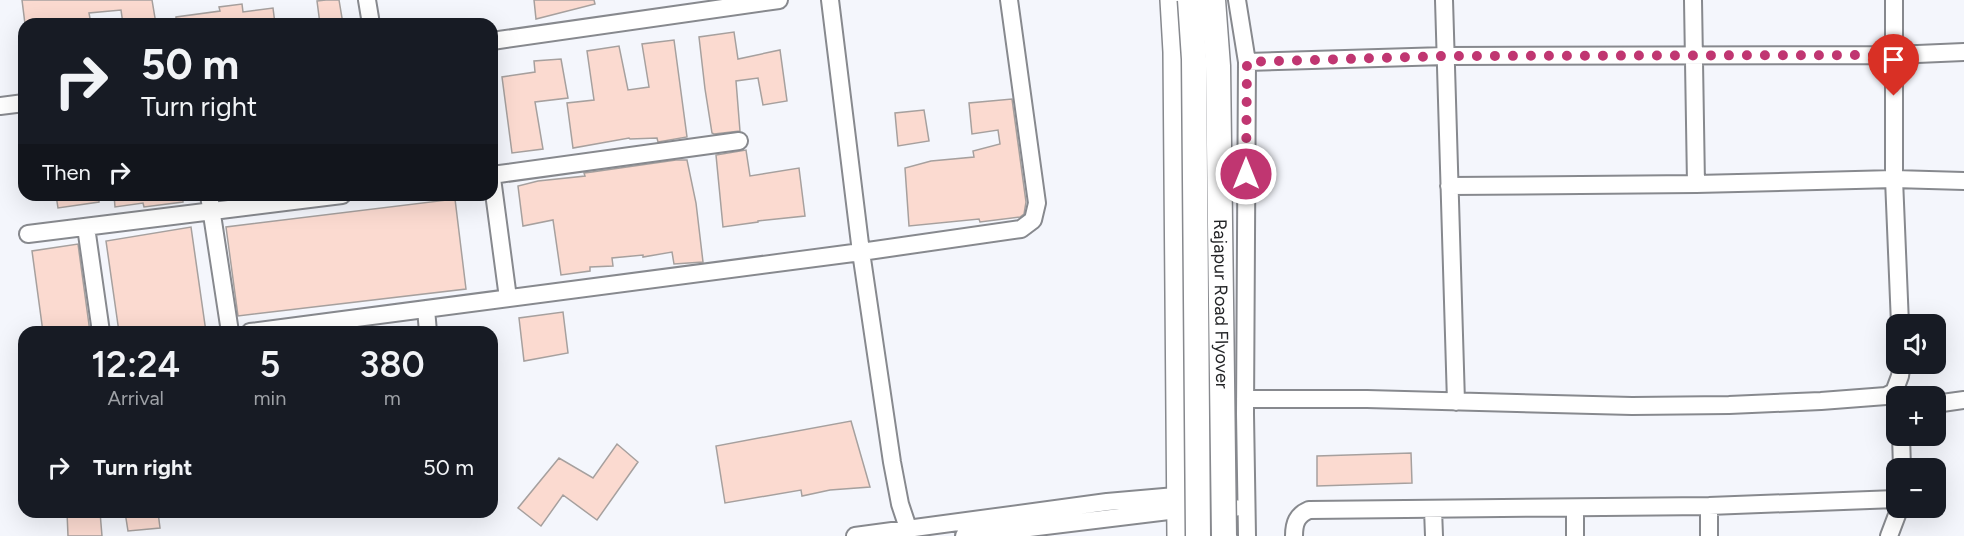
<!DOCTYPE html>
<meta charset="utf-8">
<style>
body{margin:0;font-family:Figtree,sans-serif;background:#242831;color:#f1f3f6;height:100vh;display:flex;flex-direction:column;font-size:22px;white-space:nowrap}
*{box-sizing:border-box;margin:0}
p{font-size:20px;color:#9ea1a6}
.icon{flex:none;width:33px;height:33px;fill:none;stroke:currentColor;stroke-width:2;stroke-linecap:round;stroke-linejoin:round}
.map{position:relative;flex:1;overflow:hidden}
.drawer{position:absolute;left:18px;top:326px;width:480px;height:192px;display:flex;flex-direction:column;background:#171b24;border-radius:18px;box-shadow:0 6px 24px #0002}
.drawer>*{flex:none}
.banner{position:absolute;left:18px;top:18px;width:480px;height:183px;border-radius:18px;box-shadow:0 6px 24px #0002;background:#171b24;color:#f1f3f6;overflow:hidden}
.tools{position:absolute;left:1886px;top:314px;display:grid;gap:12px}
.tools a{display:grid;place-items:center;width:60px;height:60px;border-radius:12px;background:#171b24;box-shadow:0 6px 24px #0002;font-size:30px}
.pin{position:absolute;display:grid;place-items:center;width:51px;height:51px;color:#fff;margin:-62px -26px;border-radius:50% 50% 50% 0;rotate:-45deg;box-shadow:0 0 6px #0007}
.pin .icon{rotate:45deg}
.me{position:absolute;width:66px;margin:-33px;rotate:0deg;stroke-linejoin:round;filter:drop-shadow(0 0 4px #0008)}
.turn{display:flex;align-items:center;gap:21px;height:126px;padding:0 24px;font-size:27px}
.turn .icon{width:78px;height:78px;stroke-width:2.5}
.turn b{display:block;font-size:42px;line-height:51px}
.then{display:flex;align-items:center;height:57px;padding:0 24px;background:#0003;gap:12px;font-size:22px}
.eta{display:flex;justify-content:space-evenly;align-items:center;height:102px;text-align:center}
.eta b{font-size:36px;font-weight:600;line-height:42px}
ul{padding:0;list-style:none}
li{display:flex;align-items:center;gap:18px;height:78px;padding:0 24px}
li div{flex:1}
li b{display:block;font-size:22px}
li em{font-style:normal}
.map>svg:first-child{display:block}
</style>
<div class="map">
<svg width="1964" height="536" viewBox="0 0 1964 536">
<rect width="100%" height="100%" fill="#f4f6fc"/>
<path fill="#fbdad0" stroke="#a6a09e" stroke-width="1.5" d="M22,0h130l4,24h-33l-2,-14 -32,3 2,11h-66z
M326,0h13l4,24h-23l-3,-23z
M534,0h60l1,4 -59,15z
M242,4l1,8 30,-4 2,16h-99v-7l44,-6 -1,-4z
M734,32l4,27 42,-9 7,51 -24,4 -5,-27 -22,3 4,50 -26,3 -2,-1 -7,-44 -6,-52z
M674,40l13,97 -29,5 -1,-4 -27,1 -1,-1 -56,10 -6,-45 27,-3 -7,-49 32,-5 9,44 21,-3 -7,-43z
M561,59l7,39 -33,4 8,47 -31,4 -10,-76 33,-5 -1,-11z
M1012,99l14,103 -2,12 -4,3 -40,5 -1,-3 -70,7 -4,-58 26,-7 43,-4 -1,-6 27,-7 -2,-14 -26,4 -3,-31z
M924,110l5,31 -31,5 -3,-33z
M746,150l4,26 49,-8 6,48 -47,5v1l-35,5 -7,-72z
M676,160h11l9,43 7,59 -29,2 -2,-12 -29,5v-2l-31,3 1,8 -23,1v4l-29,4 -8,-55 -30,6 -5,-40 20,-5 47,-5 -1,-3 8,-1z
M56,195h43v7l-41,6z
M114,195h69v7l-39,5 -1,-4 -28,4z
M455,199l11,90 -228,27 -12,-89z
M191,227l15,105h-87l-13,-91z
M78,244l12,88h-47l-11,-81z
M563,312l5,41 -44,8 -5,-43z
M851,421l19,66 -40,3 -28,6 -1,-6 -76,13 -9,-57z
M617,444l21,18 -41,58 -34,-25 -22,31 -23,-18 41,-50 34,20z
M1411,453l1,30 -95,3v-30z
M67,512h33l2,24h-34z
M125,512h33l2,16 -32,3z"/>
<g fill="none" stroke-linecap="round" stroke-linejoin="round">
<g stroke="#87898e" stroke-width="20">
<path id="minor" d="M367,0l4,24
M1237,0l10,62 -2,352 2,122
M1444,0l12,402
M1693,0l3,184
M1894,0v179l6,145
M492,41l287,-41
M1247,62l198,-6 449,-1 70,-3
M0,106l24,-3
M492,175l247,-34
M492,178l16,120
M1449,186l247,-2 198,-5 70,2
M209,195l21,137
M86,227l15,105
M28,234l314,-39
M426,309l2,23
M250,332l611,-80 -31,-252
M1245,399h122l265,7 97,-1 92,-4 65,-5 8,-4 6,-16 2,-13
M1935,404l29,-4
M1901,435l1,33
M1575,508v28
M1433,509l1,27
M908,528l-8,-24 -8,-42 -31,-210 160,-23 12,-9 4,-17 -28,-203
M855,536l252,-34 80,-7
M964,536l213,-26 58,-2
M1294,536c0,-13 3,-21 15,-26l400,-4 187,-7
M1709,536v-30
M1889,536l11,-29"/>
</g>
<g stroke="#87898e" stroke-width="24">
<path id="major" d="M1171,0l3,52 4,484"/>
</g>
<use href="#minor" stroke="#fff" stroke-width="16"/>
<use href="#major" stroke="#fff" stroke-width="21"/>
<g stroke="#87898e" stroke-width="27" stroke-linecap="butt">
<g id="highway-bridge">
<path d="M1190,0l4,59 4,477"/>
<path id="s1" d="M1213,0l5,66 6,470"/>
</g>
</g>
<use href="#highway-bridge" stroke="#fff" stroke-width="24"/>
</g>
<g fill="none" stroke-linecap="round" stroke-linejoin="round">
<path stroke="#c03671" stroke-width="10" stroke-dasharray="0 18" d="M1246,174l1,-112 198,-6 449,-1v41"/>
</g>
<g text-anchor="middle" stroke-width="6" stroke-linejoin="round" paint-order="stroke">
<g font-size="18" fill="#242527" stroke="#fff">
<text dy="6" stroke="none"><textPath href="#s1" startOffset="304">Rajapur Road Flyover</textPath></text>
</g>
</g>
</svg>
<div class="tools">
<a><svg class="icon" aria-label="sound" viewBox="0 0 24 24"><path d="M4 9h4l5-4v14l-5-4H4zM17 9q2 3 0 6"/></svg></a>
<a>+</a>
<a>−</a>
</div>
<div class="pin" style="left:1894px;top:96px;background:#d93025"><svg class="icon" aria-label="arrive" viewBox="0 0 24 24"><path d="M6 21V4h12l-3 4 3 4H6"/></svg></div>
<svg class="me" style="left:1246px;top:174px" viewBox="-20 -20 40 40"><circle r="17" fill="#c03671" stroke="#fff" stroke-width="3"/><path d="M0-11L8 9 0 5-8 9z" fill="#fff"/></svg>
<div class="banner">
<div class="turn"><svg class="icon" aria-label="right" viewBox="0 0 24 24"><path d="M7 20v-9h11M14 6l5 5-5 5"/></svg><div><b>50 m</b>Turn right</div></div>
<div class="then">Then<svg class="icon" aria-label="right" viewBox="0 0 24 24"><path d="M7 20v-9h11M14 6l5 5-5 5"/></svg></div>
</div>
<section class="drawer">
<div class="eta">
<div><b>12:24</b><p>Arrival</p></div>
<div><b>5</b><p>min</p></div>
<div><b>380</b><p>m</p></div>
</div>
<ul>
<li><svg class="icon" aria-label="right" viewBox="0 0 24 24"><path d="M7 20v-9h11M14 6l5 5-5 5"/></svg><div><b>Turn right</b></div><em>50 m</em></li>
</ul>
</section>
</div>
